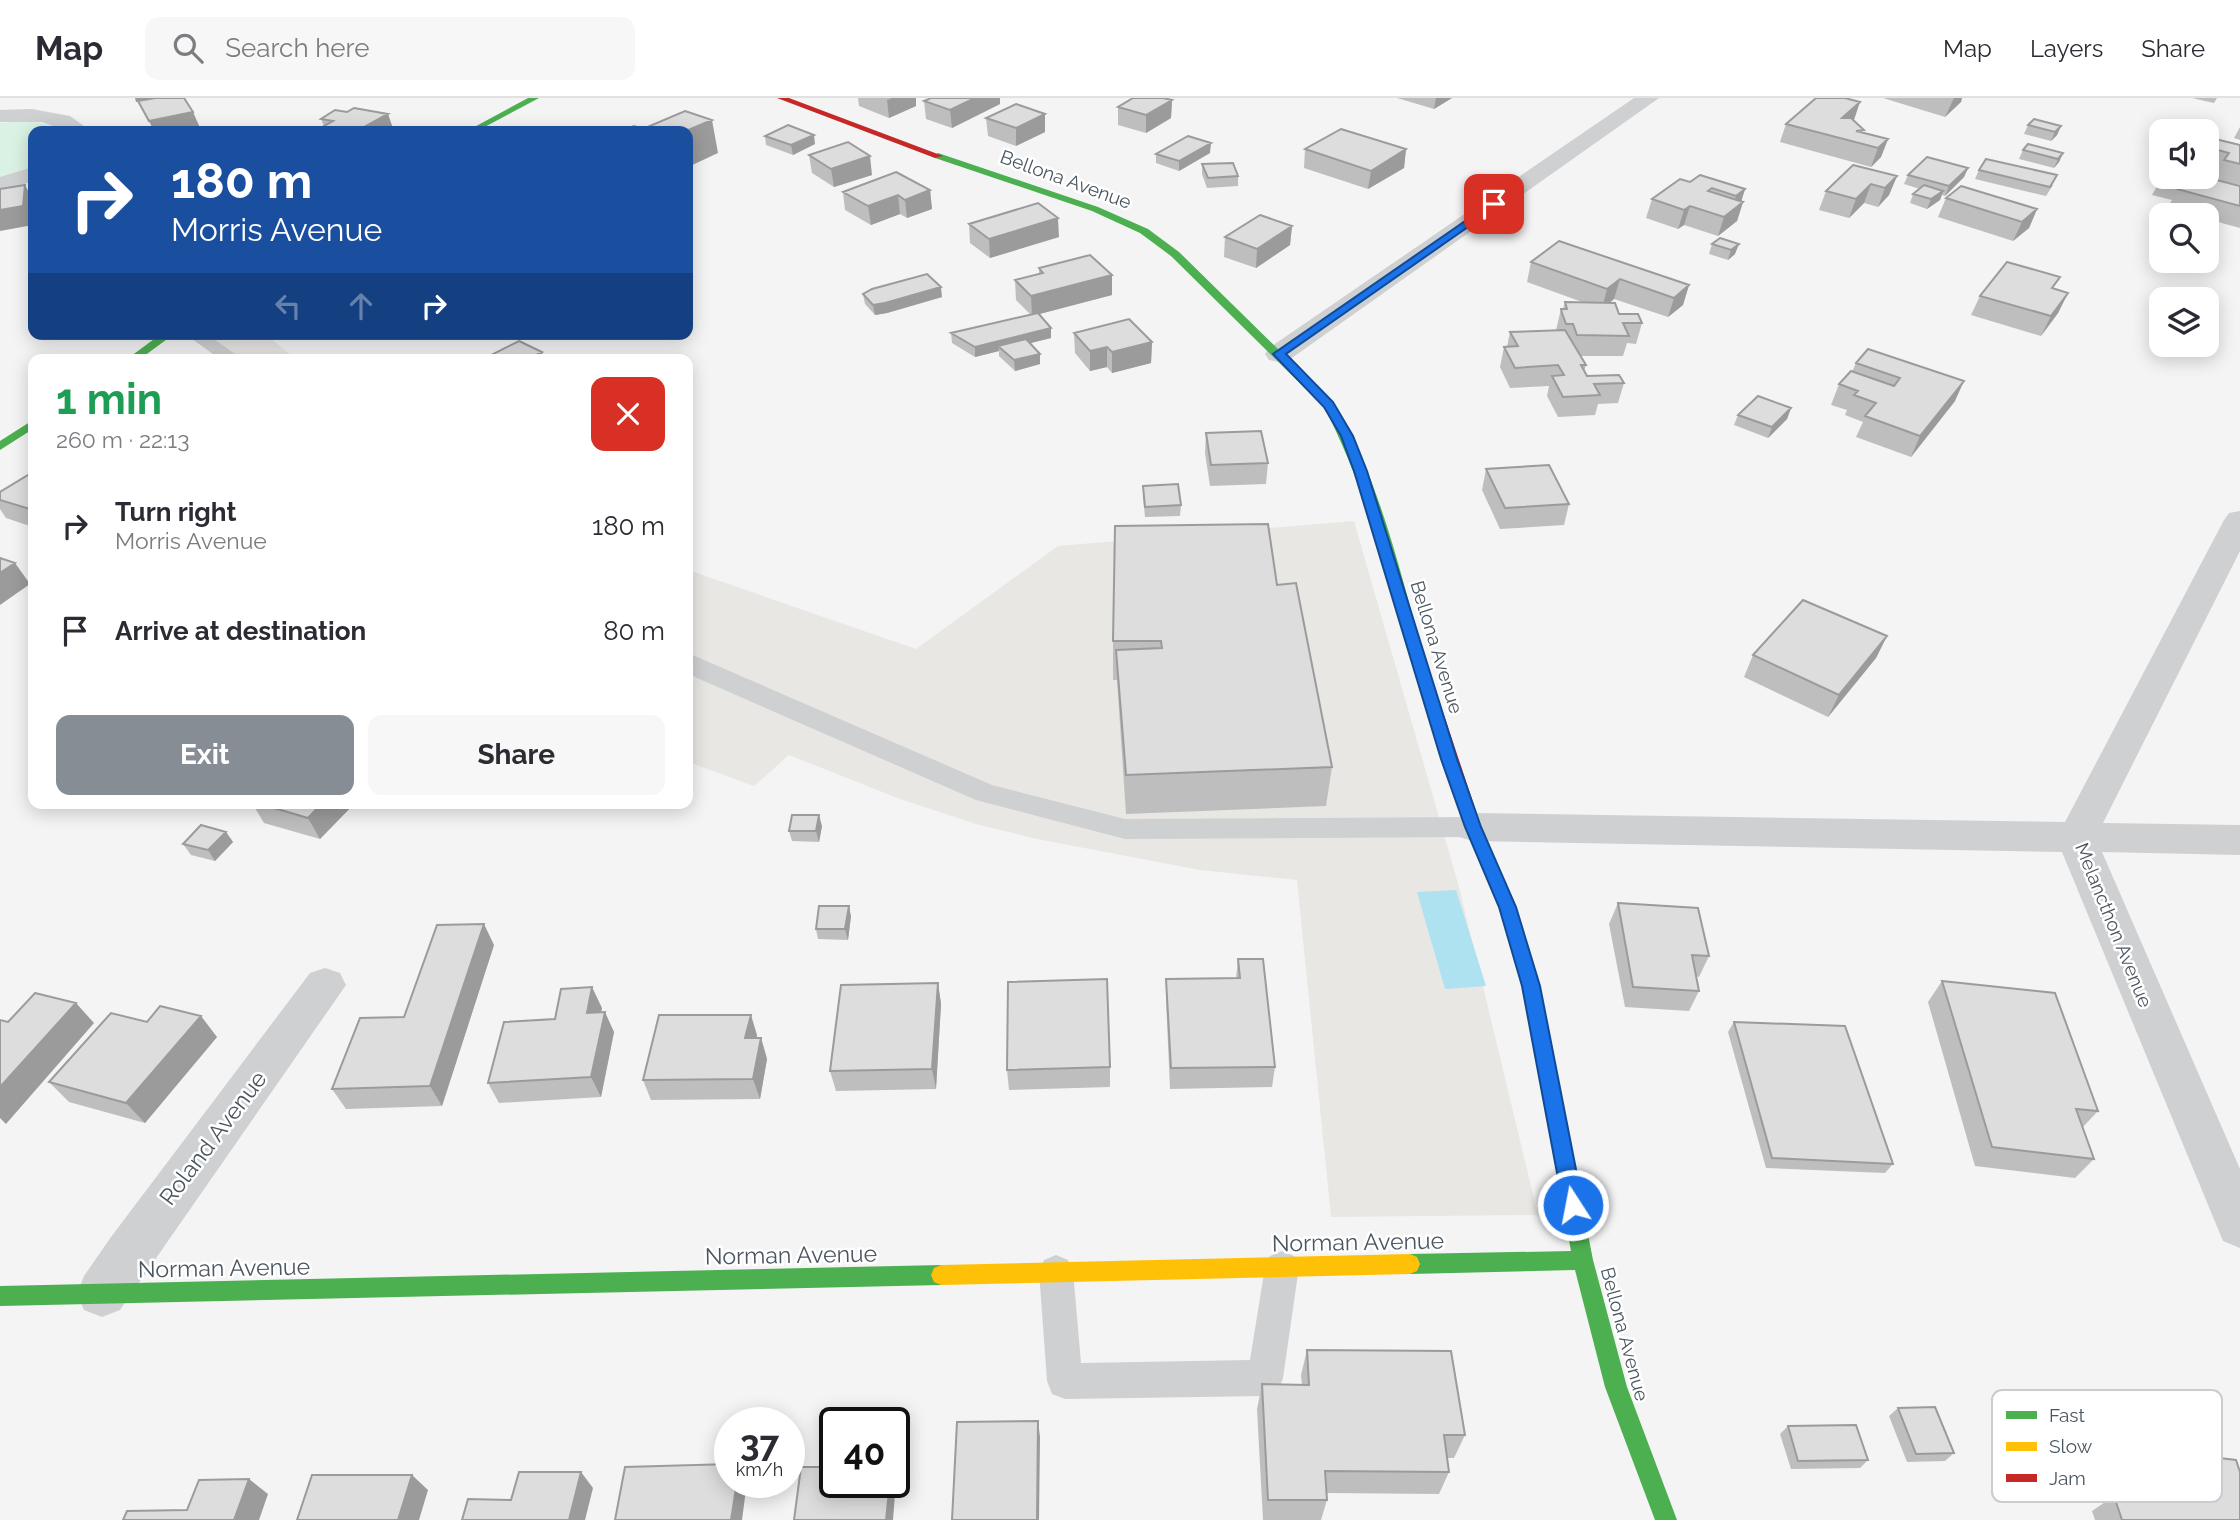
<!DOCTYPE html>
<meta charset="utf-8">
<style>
body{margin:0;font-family:Raleway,sans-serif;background:#f7f7f7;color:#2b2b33;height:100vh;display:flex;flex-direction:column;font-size:26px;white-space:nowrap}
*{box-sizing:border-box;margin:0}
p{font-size:23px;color:#7c7c81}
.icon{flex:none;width:38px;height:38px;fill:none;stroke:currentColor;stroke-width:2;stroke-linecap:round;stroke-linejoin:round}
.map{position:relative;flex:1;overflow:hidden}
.sheet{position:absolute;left:28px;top:256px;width:665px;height:455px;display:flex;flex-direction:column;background:#fff;border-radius:14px;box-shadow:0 4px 18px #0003}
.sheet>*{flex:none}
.hud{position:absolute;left:28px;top:28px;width:665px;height:214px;border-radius:14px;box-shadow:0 4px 18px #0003;background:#1a4fa0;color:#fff;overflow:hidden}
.fabs{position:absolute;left:2149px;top:21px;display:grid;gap:14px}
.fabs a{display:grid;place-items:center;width:70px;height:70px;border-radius:14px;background:#fff;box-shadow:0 4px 18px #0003;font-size:35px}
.speed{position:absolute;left:714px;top:1309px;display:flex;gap:14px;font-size:35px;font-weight:700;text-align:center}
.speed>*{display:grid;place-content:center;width:91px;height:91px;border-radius:50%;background:#fff;box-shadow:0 4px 18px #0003;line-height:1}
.speed small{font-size:18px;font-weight:400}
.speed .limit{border:4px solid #111;border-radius:10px;background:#fff;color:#111}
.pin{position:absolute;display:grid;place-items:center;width:60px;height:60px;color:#fff;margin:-30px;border-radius:14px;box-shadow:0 4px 10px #0006}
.me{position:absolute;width:77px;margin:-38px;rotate:349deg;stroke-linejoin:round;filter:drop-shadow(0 0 5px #0008)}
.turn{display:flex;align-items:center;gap:24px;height:147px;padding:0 28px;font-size:32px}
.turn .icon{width:91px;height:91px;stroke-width:2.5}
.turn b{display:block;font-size:49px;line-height:60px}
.lanes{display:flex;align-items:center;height:66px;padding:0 28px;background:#0003;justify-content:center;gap:35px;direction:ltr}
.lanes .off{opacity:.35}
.round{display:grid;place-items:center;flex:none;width:74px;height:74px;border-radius:14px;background:#f7f7f7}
.head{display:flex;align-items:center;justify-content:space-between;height:119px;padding:0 28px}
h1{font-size:42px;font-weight:700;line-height:52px;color:#1e9e55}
.cta{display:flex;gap:14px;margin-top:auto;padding:14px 28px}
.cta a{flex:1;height:80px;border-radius:14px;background:#868d94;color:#fff;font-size:28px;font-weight:700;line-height:80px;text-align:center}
.cta a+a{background:#f7f7f7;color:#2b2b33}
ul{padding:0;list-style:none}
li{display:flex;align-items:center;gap:21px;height:105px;padding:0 28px}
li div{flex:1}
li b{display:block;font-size:26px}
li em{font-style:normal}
header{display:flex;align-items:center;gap:42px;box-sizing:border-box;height:98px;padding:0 35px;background:#fff;border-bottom:2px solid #e1e1e2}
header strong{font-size:33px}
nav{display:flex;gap:38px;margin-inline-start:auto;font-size:24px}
.search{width:490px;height:63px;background:#f7f7f7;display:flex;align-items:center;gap:18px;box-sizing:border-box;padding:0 24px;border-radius:14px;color:#7c7c81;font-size:26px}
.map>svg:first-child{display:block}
</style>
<header>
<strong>Map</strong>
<div class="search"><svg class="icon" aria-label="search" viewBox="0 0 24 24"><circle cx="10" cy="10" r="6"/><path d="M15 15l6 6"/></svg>Search here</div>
<nav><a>Map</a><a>Layers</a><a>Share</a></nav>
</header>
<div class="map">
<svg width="2240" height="1422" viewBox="0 0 2240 1422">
<rect width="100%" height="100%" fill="#f4f4f4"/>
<path fill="#e8e7e3" d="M203,236h62l31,25h-72z
M1354,423l105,366 79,328 -207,2 -34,-337 -97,-10 -163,-31 -61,-15 -76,-25 -111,-44 -35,31 -66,-24v-192l228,79 142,-103z"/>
<path fill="#d9f2e3" d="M0,25c18,-2 45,-4 60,8h-27v36l-33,12z"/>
<path fill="#aee2f0" d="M1456,792l30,96 -41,3 -28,-97z"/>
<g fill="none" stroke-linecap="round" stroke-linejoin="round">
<path fill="#ced0d2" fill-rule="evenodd" d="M185,236h22l35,25h-22z
M688,555l304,132 133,34 348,-2 9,3 4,7 -4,7 -9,3 -348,2 -149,-39 -279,-122 -9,-6z
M1282,1153l12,5 5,11 -16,111 -5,13 -13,5 -200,3 -13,-5 -5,-13 -8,-110 5,-11 12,-5 12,5 5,11 8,92 169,-3 15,-93 5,-11z"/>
<path fill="#ced0d2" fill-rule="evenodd" d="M1634,0h25l-370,262 -10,2 -10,-2 -4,-6 4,-6z
M32,11l38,7 21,15h-25l-24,-9h-42v-12z
M33,69v14l-33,11v-15z
M2240,413v40l-137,272 137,2v30l-138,-3 138,317v79l-17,-7 -161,-389 -589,-11 -14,-4 -5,-10 5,-10 14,-4 592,9 159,-302 5,-7z
M325,870l15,5 6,12 -226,325 -18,7 -18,-7 -7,-17 7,-17 27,-39 199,-264z"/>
<path fill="#4caf50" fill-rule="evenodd" d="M528,0h11l-62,33h-10z
M938,55l160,54 50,22 31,23 154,151c47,75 66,168 91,252l-2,3 -5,2 -7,-5c-25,-85 -45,-170 -86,-248l-153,-151 -31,-23 -48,-22 -157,-53 -2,-2z
M161,236h13l-34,25h-13z
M33,322v9l-33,21v-9z
M1473,722l8,6 34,81 25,79 53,274 34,127 50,133h-22l-50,-133 -30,-117 -165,4 -7,-3 -3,-7 3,-7 7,-3 161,-3 -49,-265 -23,-79 -34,-81z
M941,1167l7,3 3,7 -3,7 -7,3 -941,21v-20z"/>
<path fill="#ffc107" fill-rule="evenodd" d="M1410,1156l7,3 3,7 -3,7 -7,3 -469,11 -7,-3 -3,-7 3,-7 7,-3z"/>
<path fill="#c62828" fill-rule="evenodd" d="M777,0h12l154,58 -8,2z
M1417,552l7,5 57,171 -2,4h-12l-2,-4 -55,-171z"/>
</g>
<path fill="#bebebf" d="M858,0h58v8l-27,12 -30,-12z
M931,0h69v6l-48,24 -26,-9 -2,-18z
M1397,0h55l-18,11z
M1883,0h79l-1,4 -16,15z
M2192,0h25l-3,5z
M1172,2l-1,18 -25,15 -28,-8v-18z
M1045,16v18l-29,14 -28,-10 -2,-18z
M321,21l73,12 -70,-5z
M1853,22l10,12 25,7 -7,18 -10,10 -91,-25 6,-18z
M2028,27l33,1 -4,9 -6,6 -27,-7z
M2240,29v13l-6,-2z
M765,38l50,8 -22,11 -27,-10z
M2207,39l33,8v40l-26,-6 4,-8 -11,-3z
M1305,51h101l-2,19 -36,21 -64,-21z
M2023,52l40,3 -4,9 -5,6 -35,-9z
M1210,55l-31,18 -23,-8v-9z
M809,57l63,20 -38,12 -22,-14z
M1202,66l36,12v10l-31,2 -5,-14z
M1968,70l-4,9 -19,19 -3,-1 -2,5 -13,9 -17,-6 3,-9 7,-5 -16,-5 4,-9z
M1979,72l74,15 -7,11 -71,-17z
M1897,78l-8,19 -11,12 -14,-4 -15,15 -30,-8 7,-19z
M2162,79h43l35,9v42l-33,-9v-4h-14l-26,-7 5,-8 -20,-5z
M1690,84l55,7 -4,13h2l-6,19 -19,15 -34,-11 -6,4 -32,-11 6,-19z
M930,92l2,19 -25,9 -7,-4 -29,11 -26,-15 -2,-18z
M1946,100l91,11 -8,19 -16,13 -75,-24z
M969,126l90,13 -69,21 -20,-15z
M1292,128l-2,19 -34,23 -32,-11 1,-20z
M1720,140l15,16 -7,6 -19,-6 3,-10z
M1531,164l158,23 -6,20 -15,12 -54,-18 -5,4 10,11 23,9 -6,21 -9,-1 -4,13h-43l6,9 -2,7 3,4 37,7 -6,20 -20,1 -3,11 -37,2 -11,-21 2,-10 -39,2 -10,-21 4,-20h3l3,-15 46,-2 5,-21h2l2,-7 20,1 -58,-21z
M1039,170l73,7v20l-73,19 12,24 -21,5 10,21 -25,7 -16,-15v-5l-24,6 -23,-14 -1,-10 79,-19 -14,-14 -1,-20 24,-6z
M2054,191l14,4 -10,20 -17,23 -70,-21 9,-19z
M863,196l79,3 -55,16 -12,2 -10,-11z
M1074,235l78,9 -1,21 -39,10 -5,-6 -17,4 -15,-18z
M481,236h22l-11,6z
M1868,251l87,52 -44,56 -55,-20 7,-15 -18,-7 2,-5 -16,-5 8,-21 13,-12 4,-9z
M1791,310l-4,11 -19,19 -34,-13 4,-10z
M1206,335l62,30 -2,21 -56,2 -5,-33z
M1486,371l83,35 -5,21 -64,4 -18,-39z
M33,374v55l-27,-9 -6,-9v-17z
M1143,388l38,19 -1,11 -35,1 -2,-21z
M1277,487l55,182 -6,39 -200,8 -9,-134h-4v-39z
M1887,538l-11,22 -48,59 -84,-40 9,-22z
M252,705h103l-35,36 -56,-16z
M822,728l-3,16 -27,-1 -3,-10z
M226,734l7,10 -18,19 -24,-6 -8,-11z
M1618,805l91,53 -10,21 -3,-1 3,15 -10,20 -64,-4 -16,-83z
M851,818l-3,24 -30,-1 -2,-10z
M494,847l-52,161 -96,3 -14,-20z
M1238,861l37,108 -3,20 -102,2 -4,-90v-20l70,-1z
M1942,883l156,130 -15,16 11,32 -19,19 -100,-12 -47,-164z
M938,885l3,21 -5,85 -100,2 -6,-20z
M602,910l-1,4 13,20 -13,65 -102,6 -11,-20 67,-64z
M147,924l70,15 -72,86 -76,-21 -20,-20z
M1734,924l159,142 -8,9 -119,-5 -38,-136z
M757,937v3h4l6,21 -7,40 -109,1 -8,-20z
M1110,969v20l-101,3 -2,-20z
M1307,1252l158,85 -11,23h-7l2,14 -10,22 -112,-1v7l-6,20h-58l-6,-111 5,-25 40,1 -1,-10z
M1898,1310l56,45 -9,8 -38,1 -18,-46z
M1788,1328l80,34 -8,8 -69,1 -11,-35z
M2126,1349l114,73h-145l-3,-9 22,-15 -10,-33z"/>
<path fill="#9b9b9b" d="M135,0h13v2l-12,2z
M892,0h24v8l-27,12 -2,-18z
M975,0h25v6l-48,24 -2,-18z
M1436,0h16l-18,11z
M1954,0h8l-1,4 -16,15z
M1172,2l-1,18 -25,15v-18z
M1860,4l-6,18 -19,16 7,-18z
M193,14l8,18 -5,1h-42l-5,-10z
M388,16l6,17h-37z
M1045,16v18l-29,14v-18z
M712,22l6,33 -30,14v-36h-2z
M2061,28l-4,9 -6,6 4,-9z
M814,37l1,9 -22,11 -2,-10z
M1888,41l-7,18 -10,10 7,-19z
M1211,45l-1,10 -31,18v-10z
M1406,51l-2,19 -36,21 3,-18z
M2063,55l-4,9 -5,6 4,-9z
M870,58l2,19 -38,12 -3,-18z
M1968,70l-4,9 -19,19 4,-10z
M1897,78l-8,19 -11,12 7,-19z
M1871,86l-7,19 -15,15 7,-19z
M25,87l8,15v25l-33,6v-21z
M1745,91l-5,16 3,-3 -6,19 -19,15 6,-19 7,-6 5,-15z
M930,92l2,19 -25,9 -2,-18z
M1943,93l-3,9 -13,9 4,-10z
M898,97l2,19 -29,11 -3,-19z
M1690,108l-6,19 -6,4 6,-19z
M2037,111l-8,19 -16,13 9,-19z
M1058,120l1,19 -69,21 -1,-19z
M1292,128l-2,19 -34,23 1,-19z
M1739,146l-4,10 -7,6 3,-10z
M1112,177v20l-80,21 -1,-20z
M1620,181l-6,20 -12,10 5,-20z
M1689,187l-6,20 -15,12 6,-19z
M941,189l1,10 -55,16 -12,2 -2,-10z
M2068,195l-10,20 -17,23 10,-20z
M1051,230v10l-48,12 -5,-4 1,5 -24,6v-10z
M490,236h13l-11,6z
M1152,244l-1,21 -39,10v-21z
M1107,249v20l-17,4v-20z
M542,254l2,7h-15z
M1040,256v10l-25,7 -1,-11z
M1964,283l-9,20 -44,56 9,-21z
M1791,310l-4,11 -19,19 4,-11z
M15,465l15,21 -30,21v-32z
M1887,538l-11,22 -48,59 11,-22z
M322,705h33l-35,36 -12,-21z
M819,717l3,11 -3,16 -3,-11z
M226,734l7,10 -18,19 -7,-11z
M849,808l2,10 -3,24 -3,-11z
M484,826l10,21 -52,161 -12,-20z
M938,885l3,21 -5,85 -4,-20z
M592,889l10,21 -5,25 -10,-20z
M76,905l18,20 -88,101 -6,-6v-31z
M605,914l9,20 -13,65 -10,-20z
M751,917l6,20 -5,23 -7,-20z
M201,918l16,21 -72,86 -19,-20z
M761,940l6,21 -7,40 -7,-20z
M1038,1323l2,16 -1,83h-2z
M581,1374l12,16 -8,32h-16z
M412,1377l16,15 -9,30h-21z
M894,1377l2,6 -3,39h-7l4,-38h4z
M249,1381l19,15 -9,26h-25z
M737,1384h10l-5,38h-11z"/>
<path fill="#ddddde" stroke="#9b9b9b" stroke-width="2" d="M155,0h29l9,14 -44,9 -11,-20z
M931,0h44l-25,12 -26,-9z
M1133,0h30l9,2 -26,15 -28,-8z
M1816,0h29l15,4 -18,16h9l13,12 -8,1 32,8 -10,9 -92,-24z
M1016,6l29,10 -29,14 -30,-10z
M354,10l34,6 -31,17h-42l18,-10 -12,-2 14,-9 12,2z
M685,13l27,9 -26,11h-64l12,-5 9,3z
M2034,21l27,7 -6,6 -27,-7z
M788,27l26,10 -23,10 -26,-9z
M1341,31l65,20 -35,22 -66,-22z
M1188,38l23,7 -32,18 -23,-7z
M2207,39l33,8v19l-16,-4 5,-7 -22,-6z
M848,44l22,14 -39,13 -22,-14z
M2028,46l35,9 -5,6 -35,-9z
M1927,59l41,11 -19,18 -41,-11z
M1986,61l71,16 -7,12 -71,-17z
M1233,65l5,13 -30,2 -6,-14z
M1853,67l44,11 -12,12 -14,-4 -15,15 -30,-8z
M896,74l34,18 -25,10 -7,-5 -30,11 -25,-14z
M1700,77l45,14 -9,7 -24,-8 -4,3 35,11 -19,15 -34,-11 -6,4 -32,-11 28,-20 10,3z
M2166,79h39l35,9v20l-63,-17 7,-8z
M25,87l-2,21 -23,4v-21z
M1924,87l19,6 -12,8 -18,-5z
M1961,88l76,23 -15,13 -76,-24z
M1038,105l20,15 -69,21 -20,-15z
M1260,117l32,11 -35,23 -32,-12z
M1720,140l19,6 -8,6 -19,-6z
M1559,143l130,44 -15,13 -54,-19 -13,10 -76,-27z
M1090,157l22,20 -81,21 -16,-16 28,-7 -4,-5z
M2007,164l53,15 -8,11 16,5 -17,23 -71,-20z
M927,176l14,13 -56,16 -12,2 -10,-11 9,-5z
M1565,204l50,1 4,11h19l4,9h-19l6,13 -52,-1 -4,-11h-7l-4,-11 -1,-4h6z
M1038,215l13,15 -76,19 -24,-14z
M1129,221l23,23 -40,10 -5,-5 -17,4 -16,-18z
M1565,232l21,35h-5l6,11 32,-1 5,8 -30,1 6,11 -37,2 -11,-21 12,-1 -6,-10 -43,3 -11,-21 14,-1 -8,-14z
M1026,241l14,15 -26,6 -16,-14z
M519,243l23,11 -13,7h-39l-3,-2z
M1868,251l96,32 -44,55 -55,-20 11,-13 -22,-8 4,-4 -19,-7 12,-13 43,15 6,-8 -44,-15z
M1758,298l33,12 -19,19 -34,-12z
M1261,333l7,32 -57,2 -5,-32z
M1549,367l20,39 -64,4 -19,-39z
M33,374v38l-33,-10v-8z
M1178,386l3,21 -36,2 -2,-21z
M1268,426l9,61 19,-2 36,184 -206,8 -10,-125 46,-2 -1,-7h-48l2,-115z
M0,460l15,5 -15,10z
M1803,502l84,36 -48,59 -86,-40z
M257,705h65l-14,15z
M792,717h27l-3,16h-27z
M201,727l25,7 -18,18 -25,-6z
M1618,805l80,5 11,48 -17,-1 7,36 -66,-4z
M819,808h30l-4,23h-29z
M484,826l-54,162 -98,3 28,-71 44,-1 33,-92z
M1238,861h25l12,108 -104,1 -5,-89 74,-1z
M1107,881l3,88 -103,3 1,-88z
M1942,883l113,12 43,118 -22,-2 18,50 -102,-12z
M938,885l-6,86 -102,2 11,-86z
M592,889l-5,26 18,-1 -14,65 -103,6 16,-61 51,-3 6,-30z
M35,895l41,10 -76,84v-67l8,2z
M160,908l41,10 -75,87 -77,-21 62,-69 36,9z
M659,917h92l-6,23h16l-8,41 -110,1z
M1734,924l111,4 48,138 -121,-6z
M1307,1252l144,1 14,84h-21l5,37 -124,-1 2,29h-59l-6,-116 47,1z
M1935,1309l19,46 -38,1 -18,-46z
M1038,1323l-1,99h-85l5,-98z
M1856,1327l12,35 -70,1 -10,-35z
M2126,1349l110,13 4,12v48h-118l-8,-24 28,3z
M730,1366v18h7l-6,38h-116l10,-53z
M801,1369h34v15h55l-4,38h-92z
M519,1374h62l-12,48h-107l6,-21 43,1z
M312,1377h100l-14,45h-101z
M249,1381l-15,41h-111l4,-9 60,-1 12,-30z"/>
<path fill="#1a73e8" stroke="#114b97" stroke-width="2" d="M1494,103l4,1v4l-212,148 47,48 20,34 14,35 90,288 24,68 35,80 24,79 43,219 -3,6 -7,3 -7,-3 -3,-6 -41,-219 -23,-79 -34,-80 -24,-68 -87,-288 -13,-35 -17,-29 -51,-53z"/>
<g text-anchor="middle" stroke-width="5" stroke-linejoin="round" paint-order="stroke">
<g font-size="19" fill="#4a5661" stroke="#fff">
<text transform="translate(1066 81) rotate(20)" y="7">Bellona Avenue</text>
<text transform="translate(1437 549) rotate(73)" y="7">Bellona Avenue</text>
<text transform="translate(2114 827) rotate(68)" y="7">Melancthon Avenue</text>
<text transform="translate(1625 1236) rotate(75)" y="7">Bellona Avenue</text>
</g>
<g font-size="23" fill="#4a5661" stroke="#fff">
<text transform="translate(213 1040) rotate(-53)" y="8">Roland Avenue</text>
<text transform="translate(1358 1144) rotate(-1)" y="8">Norman Avenue</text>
<text transform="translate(791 1157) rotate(-1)" y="8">Norman Avenue</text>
<text transform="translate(224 1170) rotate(-1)" y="8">Norman Avenue</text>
</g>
</g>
<rect x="1992" y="1292" width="230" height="112" rx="10" fill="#fff" stroke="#c9ccd0" stroke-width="2"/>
<rect x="2006" y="1313" width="31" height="8" fill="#4caf50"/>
<rect x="2006" y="1344" width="31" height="9" fill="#ffc107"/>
<rect x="2006" y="1376" width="31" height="8" fill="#c62828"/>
<g font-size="19" fill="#4a5661">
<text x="2049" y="1324">Fast</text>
<text x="2049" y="1355">Slow</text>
<text x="2049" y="1387">Jam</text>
</g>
</svg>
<div class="fabs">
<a><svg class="icon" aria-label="sound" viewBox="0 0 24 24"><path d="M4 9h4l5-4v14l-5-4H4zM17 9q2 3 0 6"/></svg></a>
<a><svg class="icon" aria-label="search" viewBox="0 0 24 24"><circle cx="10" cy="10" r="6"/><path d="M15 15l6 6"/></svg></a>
<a><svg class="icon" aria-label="layers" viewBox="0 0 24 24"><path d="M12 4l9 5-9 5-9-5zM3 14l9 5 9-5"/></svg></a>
</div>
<div class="speed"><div>37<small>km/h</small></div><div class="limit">40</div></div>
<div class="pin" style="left:1494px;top:106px;background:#d93025"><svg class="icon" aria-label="arrive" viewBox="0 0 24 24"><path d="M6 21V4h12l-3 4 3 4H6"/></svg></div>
<svg class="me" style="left:1573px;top:1107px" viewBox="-20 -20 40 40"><circle r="17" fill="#1a73e8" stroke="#fff" stroke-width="3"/><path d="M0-11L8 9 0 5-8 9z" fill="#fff"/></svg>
<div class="hud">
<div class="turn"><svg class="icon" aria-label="right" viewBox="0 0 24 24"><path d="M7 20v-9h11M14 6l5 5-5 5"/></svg><div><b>180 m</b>Morris Avenue</div></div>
<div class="lanes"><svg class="icon off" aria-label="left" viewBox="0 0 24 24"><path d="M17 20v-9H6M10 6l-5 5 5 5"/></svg><svg class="icon off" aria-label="ahead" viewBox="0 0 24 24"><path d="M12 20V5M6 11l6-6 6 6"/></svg><svg class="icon" aria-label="right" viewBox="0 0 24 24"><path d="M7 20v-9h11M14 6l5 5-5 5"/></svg></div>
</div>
<section class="sheet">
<div class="head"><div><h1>1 min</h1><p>260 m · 22:13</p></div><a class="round" style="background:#d93025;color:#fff"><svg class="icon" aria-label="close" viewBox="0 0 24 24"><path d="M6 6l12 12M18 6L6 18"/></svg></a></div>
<ul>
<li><svg class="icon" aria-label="right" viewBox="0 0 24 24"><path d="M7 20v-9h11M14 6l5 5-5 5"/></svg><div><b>Turn right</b><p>Morris Avenue</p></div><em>180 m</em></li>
<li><svg class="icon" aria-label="arrive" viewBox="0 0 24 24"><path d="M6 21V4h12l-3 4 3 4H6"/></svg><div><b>Arrive at destination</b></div><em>80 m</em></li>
</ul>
<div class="cta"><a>Exit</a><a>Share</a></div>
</section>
</div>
